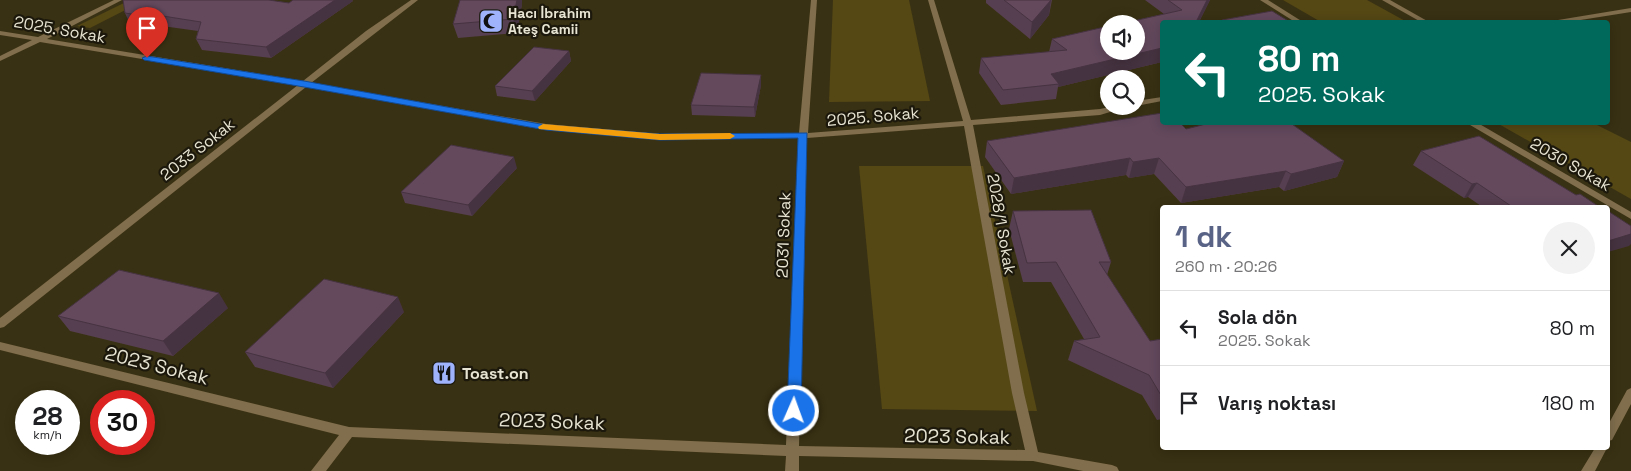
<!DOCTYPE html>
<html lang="tr">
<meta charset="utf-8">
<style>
body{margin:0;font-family:"Space Grotesk",sans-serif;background:#f2f2f2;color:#202124;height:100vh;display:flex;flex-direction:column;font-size:19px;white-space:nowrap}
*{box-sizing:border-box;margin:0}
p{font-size:16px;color:#757577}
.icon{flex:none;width:28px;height:28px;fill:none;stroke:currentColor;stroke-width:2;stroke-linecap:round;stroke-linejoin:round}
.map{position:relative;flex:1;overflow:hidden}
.side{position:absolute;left:1160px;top:205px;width:450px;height:245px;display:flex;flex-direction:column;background:#fff;border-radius:5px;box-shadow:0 2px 12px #0003}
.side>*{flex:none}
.guide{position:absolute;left:1160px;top:20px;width:450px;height:105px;border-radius:5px;box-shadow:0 2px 12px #0003;background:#00695c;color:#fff;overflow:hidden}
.controls{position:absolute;left:1100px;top:15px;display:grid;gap:10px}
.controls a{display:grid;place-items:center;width:45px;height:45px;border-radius:50%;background:#fff;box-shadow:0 2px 12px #0003;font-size:25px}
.speed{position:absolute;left:15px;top:390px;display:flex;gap:10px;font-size:25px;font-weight:700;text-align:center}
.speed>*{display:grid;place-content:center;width:65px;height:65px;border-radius:50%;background:#fff;box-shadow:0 2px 12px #0003;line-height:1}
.speed small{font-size:12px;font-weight:400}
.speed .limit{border:8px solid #d22;background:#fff;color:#111}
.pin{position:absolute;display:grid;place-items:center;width:42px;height:42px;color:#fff;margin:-51px -21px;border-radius:50% 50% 50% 0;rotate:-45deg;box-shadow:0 0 5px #0007}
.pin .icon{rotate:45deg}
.me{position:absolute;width:55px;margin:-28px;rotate:2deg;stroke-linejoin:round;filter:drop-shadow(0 0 4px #0008)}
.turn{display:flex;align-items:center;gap:18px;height:105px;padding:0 15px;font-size:22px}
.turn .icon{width:65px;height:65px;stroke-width:2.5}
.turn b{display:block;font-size:35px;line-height:42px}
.round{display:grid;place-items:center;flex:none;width:52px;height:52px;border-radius:26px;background:#f2f2f2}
.head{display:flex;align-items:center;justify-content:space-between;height:85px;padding:0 15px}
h1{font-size:30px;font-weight:700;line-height:38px;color:#596386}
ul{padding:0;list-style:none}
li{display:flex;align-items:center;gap:15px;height:75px;padding:0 15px;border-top:1px solid #e0e0e0}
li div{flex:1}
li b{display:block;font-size:19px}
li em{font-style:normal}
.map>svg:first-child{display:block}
</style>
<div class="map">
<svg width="1631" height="471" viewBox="0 0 1631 471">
<rect width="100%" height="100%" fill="#393113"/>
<path fill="#554815" d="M130,0h15l-55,28 -13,-2z
M833,0h76l21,101 -101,1z
M1283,0h84l40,22h-86z
M1497,123h96l38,19v57z
M859,166h124l54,245 -155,-2z"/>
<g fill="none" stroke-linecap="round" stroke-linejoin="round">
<path fill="#806e4d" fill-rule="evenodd" d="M114,0h8l-75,39 256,42 63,-50 45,-31h7l-107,83 235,41 114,10 139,-1 12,-133h6l-9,133 155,-12 -35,-121h6l37,120 129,-11 14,-3h16l-30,9 -127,10 51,268 14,59 74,13 5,2 2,4h-36l-50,-10 -234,-5v15h-14l1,-15 -434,-19 -26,34h-15l28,-36 -339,-85v-8l349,85 437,18 13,-307 -139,2 -114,-10 -240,-43 -302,240 -4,1v-10l298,-233 -258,-43 -40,19v-5l32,-16 -32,-5v-4l38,6zM964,126l48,267 13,57 -226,-4 8,-308z
M1260,0h8l35,22h-8z
M1382,0h8l39,22h-8z
M1631,8v4l-63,10h-14l4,-2z
M1162,97v4l-26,5h-1l1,-5z
M1465,122h11l155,90v7z
M1631,388v16l-19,36 -4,1v-16l19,-35z
M1595,448h12l-12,23h-14z"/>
</g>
<path fill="#563f50" d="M293,0h59l1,1 -82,57 -69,-8 -6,-11 2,-8 -43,-6 -4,2 -21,-3 -5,-11 164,-10z
M986,0h66l-3,15 -19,24 -44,-36z
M1145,0h65l-11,22h-37v40l-104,25 -2,12 -55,6 -22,-32 2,-15 68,-6 3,-13 112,-25z
M522,4l-5,29 -59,5 -5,-14z
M569,51l2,10 -36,40 -38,-5 -2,-10z
M761,85l-6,32 -63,-2 -1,-10z
M1186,129l158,32 -7,16 -53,14 -5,-4 -98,16 -27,-29 -25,4 -3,-3 -115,19 -26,-37 2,-16z
M1421,151l155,44 25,13h-117l-16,-11 -4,1 -51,-33z
M517,168l-45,48 -67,-13 -4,-11z
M1013,211l98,51 -4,13 43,66 12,-2v80l-5,1 -15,-25 -74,-35 6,-19 10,-2 -33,-57h-28l-14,-53z
M228,308l-55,48 -103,-25 -12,-15z
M404,312l-71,76 -78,-21 -10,-15z"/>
<path fill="#463341" d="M335,0h17l1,1 -82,57 -5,-11z
M517,0h5v4l-5,29 -4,-14z
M1051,0l-2,15 -19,24 2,-17z
M1207,0h3l-11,22h-3z
M150,14l5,11 -4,2 -6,-11z
M1162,48v14l-104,25 1,-3 -8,-10z
M569,51l2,10 -36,40 -3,-10z
M761,75v10l-6,32 -1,-10z
M514,157l3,11 -45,48 -4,-11z
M1130,158l-4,17 -115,19 3,-16z
M1159,158l-5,16 -25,4 4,-16z
M1344,161l-7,16 -53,14 7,-17z
M1286,171l-7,16 -98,16 5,-16z
M1477,183l-9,14 -4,1 8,-14z
M1631,234v10l-2,2 -21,6v-11z
M219,293l9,15 -55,48 -10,-15z
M398,297l6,15 -71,76 -8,-15z"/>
<path fill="#64495d" stroke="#463341" d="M123,0h146l20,3 4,-3h42l-69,47 -70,-8 5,-17 -51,-8 -5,2 -20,-3z
M460,0h57l-4,19 -60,5z
M1004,0h47l-19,22z
M1168,0h39l-11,22h-34v26l-111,26 8,10 -56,6 -22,-32 86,-8 -15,-11 57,-13v25h27v-27h-16l62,-14z
M1272,11l18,11h-65l-3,-2z
M534,47l35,4 -37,40 -37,-5z
M701,73l60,2 -7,32 -63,-2z
M1162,113v9h17l7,7 28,-7h75l55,39 -53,13 -5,-3 -100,16 -27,-29 -26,4 -3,-4 -116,20 -27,-37z
M1479,136l97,59 4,-1 21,14h-87l-37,-25 -5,1 -51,-33z
M451,145l63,12 -46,48 -67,-13z
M1091,210l20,52h-12l51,79 12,-2v58l-13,-22 -75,-34 26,-4 -44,-75 -29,1 -14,-52z
M1608,211l23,15v8l-23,7z
M119,270l100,23 -56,48 -105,-25z
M324,279l74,18 -73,76 -80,-21z"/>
<path fill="#1a73e8" stroke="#114b97" d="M147,56l157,25 242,44 114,9 147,-1 -6,278 -2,4 -5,2 -5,-2 -2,-4 11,-273 -138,2 -114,-10 -242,-43 -160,-27 -2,-2z"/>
<path fill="#f59e0b" d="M543,124l117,10 70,-1 5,3 -5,3 -70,1 -121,-11 -1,-2z"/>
<defs>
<g id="mosque-square" transform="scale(1.25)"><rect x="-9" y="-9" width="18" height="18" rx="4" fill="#9fb3fd" stroke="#1c190c"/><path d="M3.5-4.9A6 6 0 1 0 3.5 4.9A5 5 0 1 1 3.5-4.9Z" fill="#111"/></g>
<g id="restaurant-square" transform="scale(1.25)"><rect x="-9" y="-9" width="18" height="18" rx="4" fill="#9fb3fd" stroke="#1c190c"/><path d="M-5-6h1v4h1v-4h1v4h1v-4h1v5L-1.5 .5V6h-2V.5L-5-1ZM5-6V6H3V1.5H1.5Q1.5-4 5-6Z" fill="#111"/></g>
</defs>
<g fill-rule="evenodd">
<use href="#mosque-square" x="491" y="21"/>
<use href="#restaurant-square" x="444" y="373"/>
</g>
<g text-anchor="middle" stroke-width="4.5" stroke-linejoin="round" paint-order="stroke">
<g font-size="14" font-weight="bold" fill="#e8e4d3" stroke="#1c190c" text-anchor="start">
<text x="508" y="18">Hacı İbrahim<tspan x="508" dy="16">Ateş Camii</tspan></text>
</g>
<g font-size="16" fill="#e8e4d3" stroke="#1c190c">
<text transform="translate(60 29) rotate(10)" y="6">2025. Sokak</text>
<text transform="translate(873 116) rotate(-5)" y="6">2025. Sokak</text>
<text transform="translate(197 149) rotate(-38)" y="6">2033 Sokak</text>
<text transform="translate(1571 164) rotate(30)" y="6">2030 Sokak</text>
<text transform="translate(1002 224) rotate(80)" y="6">2028/1 Sokak</text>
<text transform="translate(783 235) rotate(-88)" y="6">2031 Sokak</text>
</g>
<g font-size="16" font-weight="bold" fill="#e8e4d3" stroke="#1c190c" text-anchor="start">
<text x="462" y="379">Toast.on</text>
</g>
<g font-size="19" fill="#e8e4d3" stroke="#1c190c">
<text transform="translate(157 365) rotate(14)" y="7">2023 Sokak</text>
<text transform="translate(552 421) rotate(2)" y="7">2023 Sokak</text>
<text transform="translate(957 436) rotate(1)" y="7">2023 Sokak</text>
</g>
</g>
</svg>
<div class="controls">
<a><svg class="icon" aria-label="sound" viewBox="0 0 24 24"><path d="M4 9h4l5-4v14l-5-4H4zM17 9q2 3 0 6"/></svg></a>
<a><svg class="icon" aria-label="search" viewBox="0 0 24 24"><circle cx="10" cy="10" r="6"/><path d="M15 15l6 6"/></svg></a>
</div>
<div class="speed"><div>28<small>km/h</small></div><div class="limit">30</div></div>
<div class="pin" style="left:147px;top:58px;background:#d93025"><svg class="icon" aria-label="arrive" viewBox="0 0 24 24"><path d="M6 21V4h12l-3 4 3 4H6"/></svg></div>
<svg class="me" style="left:794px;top:411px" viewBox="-20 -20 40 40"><circle r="17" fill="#1a73e8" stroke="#fff" stroke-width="3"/><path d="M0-11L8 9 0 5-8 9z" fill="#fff"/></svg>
<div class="guide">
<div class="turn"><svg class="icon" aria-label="left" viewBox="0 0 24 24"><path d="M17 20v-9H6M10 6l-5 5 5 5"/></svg><div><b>80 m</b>2025. Sokak</div></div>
</div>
<section class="side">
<div class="head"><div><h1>1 dk</h1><p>260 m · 20:26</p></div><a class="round"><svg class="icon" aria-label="close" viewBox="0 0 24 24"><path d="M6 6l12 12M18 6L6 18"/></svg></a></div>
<ul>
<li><svg class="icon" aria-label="left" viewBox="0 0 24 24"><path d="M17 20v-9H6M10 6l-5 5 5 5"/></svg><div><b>Sola dön</b><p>2025. Sokak</p></div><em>80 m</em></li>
<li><svg class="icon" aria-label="arrive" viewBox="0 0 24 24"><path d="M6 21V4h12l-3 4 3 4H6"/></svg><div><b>Varış noktası</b></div><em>180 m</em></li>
</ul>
</section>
</div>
